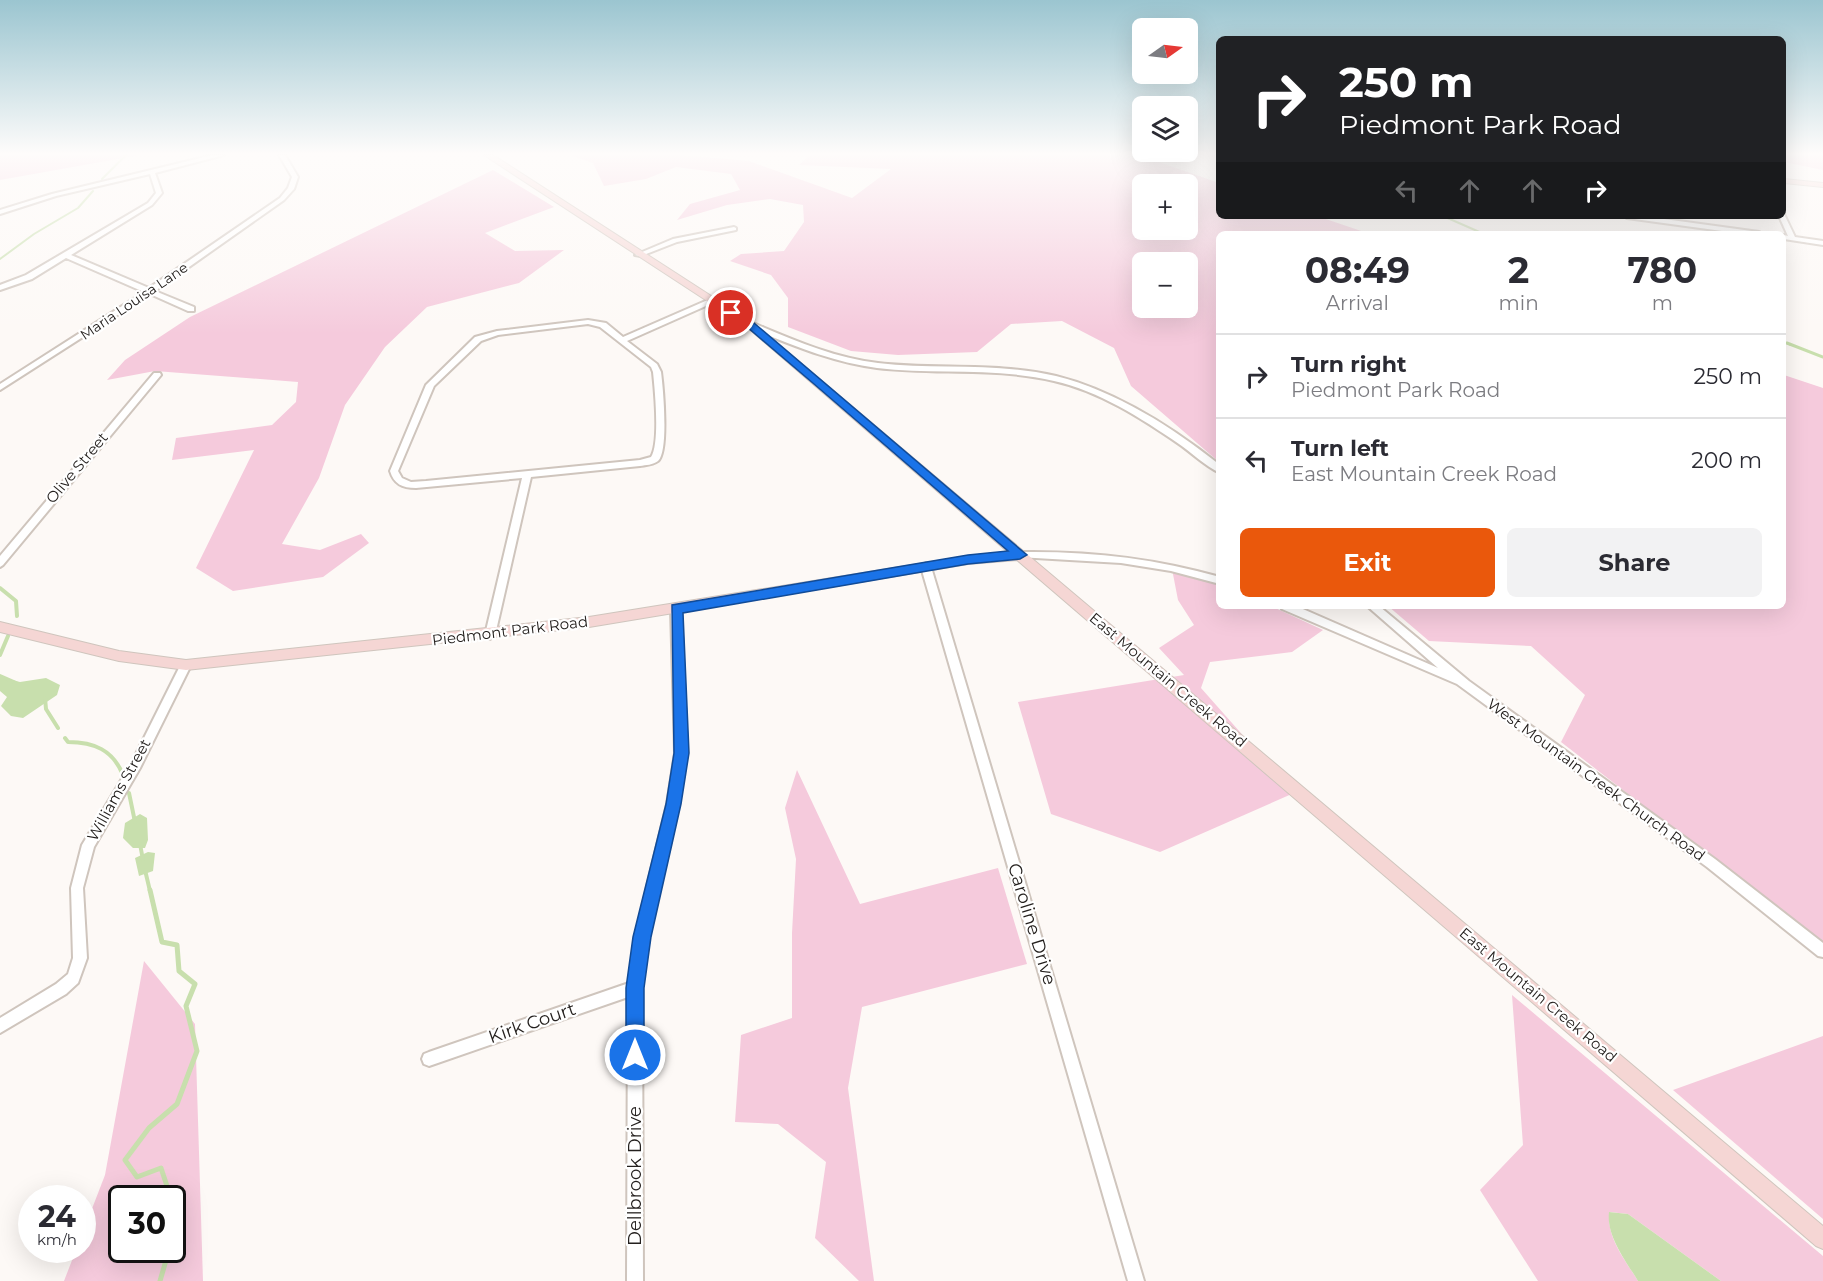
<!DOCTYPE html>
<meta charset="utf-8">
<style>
body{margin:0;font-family:Montserrat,sans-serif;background:#f2f2f3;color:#2b2b33;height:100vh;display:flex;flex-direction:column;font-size:22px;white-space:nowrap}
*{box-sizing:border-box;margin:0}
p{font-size:20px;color:#7c7c81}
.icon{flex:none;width:33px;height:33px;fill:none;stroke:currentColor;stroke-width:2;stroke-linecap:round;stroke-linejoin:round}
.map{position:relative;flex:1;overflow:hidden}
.drawer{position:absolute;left:1216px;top:231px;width:570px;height:378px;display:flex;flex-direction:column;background:#fff;border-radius:9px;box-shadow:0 6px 24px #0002}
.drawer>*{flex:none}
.banner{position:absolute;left:1216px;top:36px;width:570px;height:183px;border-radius:9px;box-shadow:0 6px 24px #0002;background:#202124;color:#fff;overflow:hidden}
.needle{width:39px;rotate:76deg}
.fabs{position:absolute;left:1132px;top:18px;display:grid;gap:12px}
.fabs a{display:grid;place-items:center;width:66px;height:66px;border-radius:9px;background:#fff;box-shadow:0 6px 24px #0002;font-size:30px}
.speed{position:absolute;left:18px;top:1185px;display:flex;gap:12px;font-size:30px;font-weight:700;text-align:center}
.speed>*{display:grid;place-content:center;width:78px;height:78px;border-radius:50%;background:#fff;box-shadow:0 6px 24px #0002;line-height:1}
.speed small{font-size:15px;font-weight:400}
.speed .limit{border:3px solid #111;border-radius:9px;background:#fff;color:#111}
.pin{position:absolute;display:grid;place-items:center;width:51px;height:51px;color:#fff;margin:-26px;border:3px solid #fff;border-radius:50%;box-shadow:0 2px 6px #0007}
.me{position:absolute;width:66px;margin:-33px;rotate:0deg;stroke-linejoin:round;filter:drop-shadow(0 0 4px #0008)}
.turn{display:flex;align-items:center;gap:21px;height:126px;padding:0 24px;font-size:27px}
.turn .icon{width:78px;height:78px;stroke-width:2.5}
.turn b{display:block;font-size:42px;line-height:51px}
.lanes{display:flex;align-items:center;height:57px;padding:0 24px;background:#0003;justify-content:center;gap:30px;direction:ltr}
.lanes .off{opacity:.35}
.eta{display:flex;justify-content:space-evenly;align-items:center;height:102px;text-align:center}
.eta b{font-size:36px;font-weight:700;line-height:42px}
.cta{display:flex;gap:12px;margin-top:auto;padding:12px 24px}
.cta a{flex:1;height:69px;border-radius:9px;background:#ea580c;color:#fff;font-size:24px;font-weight:700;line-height:69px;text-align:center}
.cta a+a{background:#f2f2f3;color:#2b2b33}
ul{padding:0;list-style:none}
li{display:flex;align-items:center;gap:18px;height:84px;padding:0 24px;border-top:2px solid #e1e1e2}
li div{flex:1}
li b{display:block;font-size:22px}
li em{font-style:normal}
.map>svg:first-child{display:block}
</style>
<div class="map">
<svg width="1823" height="1281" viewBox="0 0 1823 1281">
<rect width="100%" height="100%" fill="#fdf9f6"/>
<path fill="#f5cadc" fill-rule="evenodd" d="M0,155h140l-140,25z
M570,155h112l67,6 103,37 39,-29 -92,-4 11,-10h329l80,28 1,33h97l53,18h-150l-1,228 -88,-76 -17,-38 -52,-27 -51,3 -34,28 -79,3 -47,-4 -63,-24v-29l-17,-23 -41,-14 11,-7 43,-3 20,-29 -1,-17 -33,-6 -43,6 -50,15 13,-16 50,-14 -9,-16 -55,-7 -30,12 -42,7 -11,-23zM1143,184h45v46h-45zM1143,262h45v46h-45z
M1784,155h39v15l-39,-8z
M493,170l61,37 -69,26 30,18 49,-1 -45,33 -92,24 -42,40 -40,58 -26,73 -37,66 38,6 41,-16 8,9 -46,34 -90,14 -37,-23 58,-118 -82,10 4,-22 96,-13 24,-23 2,-20 -143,-11 -48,9 18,-20 65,-43z
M1784,375l39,13v557l-262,-203 24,-47 -54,-49 -102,-5 -41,-35h396z
M1172,569l47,15 1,22h51l52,24 -31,22 -82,10 -9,26 93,105 -134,59 -109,-38 -33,-112 166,-27 -25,-27 35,-23 -16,-25z
M797,770l63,134 138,-36 29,96 -165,43 -14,81 26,193h-15l-44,-43 11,-76 -48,-38 -43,-2 6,-87 51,-17v-85l4,-74 -11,-51z
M144,961l51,63 8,257h-139l12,-31h6l1,-18 22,-57zM172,1198v52h-50v-52z
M1512,995l311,261v25h-102l-93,-67 -18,-2c-5,24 16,49 28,69h-100l-58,-91 43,-45z
M1823,1036v183l-150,-129z"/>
<path fill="#c8dfad" d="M0,677l20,5 26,-4 14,7 -3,10 -34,23 -12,-2 -10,-10 6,-9 -7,-6z
M140,814l7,4 1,22 -3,8h-12l-10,-10 2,-15z
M148,852l7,1 -2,18 -14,5 -4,-18z
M1609,1212l19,2 93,67h-83c-12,-20 -32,-45 -29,-69z"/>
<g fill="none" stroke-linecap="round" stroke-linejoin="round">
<path stroke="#c8dfad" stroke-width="2" d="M102,179l24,-24
M1443,216l41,18
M0,259l34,-25 44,-26 15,-17
M1784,342l7,3"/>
<path stroke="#c8dfad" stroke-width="3" d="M1787,343l36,14"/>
<path stroke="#c8dfad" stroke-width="4" d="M0,588l16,13 1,15
M0,655l8,-19
M0,676l16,7
M45,698l1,11 12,19
M65,738l3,4c26,0 45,8 55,33
M129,793l6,29
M140,844l3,16
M145,870l5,21"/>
<path stroke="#c8dfad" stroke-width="5" d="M150,890l12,52 15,3 2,26 16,13 -9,22 11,45 -20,53 -28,24 -24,32 12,17 24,-9 10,30
M160,1281l9,-31"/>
<g stroke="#cfc5bd" stroke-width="4">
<path id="street" d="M213,155h11l-69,18 7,20 -10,12 -81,50 78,33 131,-90 8,-10 4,-11 -13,-22h6l13,22 -4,12 -10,11 -129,91 39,16v4h-6l-38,-17 -150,96v-6l144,-92 -78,-34 -34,21 -32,11v-5l26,-10 122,-72 8,-10 -6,-19 -94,22 -56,18v-4l52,-16z
M1784,214l11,23 28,4v4l-39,-6v-4l4,1 -9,-20h5z
M1624,216h18l117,16 3,2h-18l-117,-16z
M734,227l2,1v2l-59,12 -36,14 -6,-1 38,-16z
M710,299l7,2 -90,40 30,23 4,8c2,15 8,79 -3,89 -5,4 -12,4 -18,5l-109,11 -36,158 -5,4 -4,-1 -1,-3 37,-157 -106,10c-14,0 -22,-4 -26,-17l36,-86 49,-48 22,-6 91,-11 18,3 17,14zM588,324l12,3 51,40 2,5c2,19 7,71 -2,85l-11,3 -214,21 -15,1 -9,-4 -4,-7 36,-85 47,-45 17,-6z
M747,323h6c41,17 81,35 125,40 59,7 120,-1 178,13 60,15 116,51 164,89v8c-15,-7 -28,-20 -41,-29 -38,-26 -80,-53 -125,-63 -58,-14 -119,-6 -177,-13 -46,-6 -87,-24 -130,-41z
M154,373h6l1,2 -158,190 -3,2v-11z
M1021,552c68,-1 133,6 199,25v7l-49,-13 -50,-8 -103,-6 -2,-2z
M926,563l5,4 213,714h-16l-207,-714z
M676,605l5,4 6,144 -8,51 -30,133 -7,51 1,293h-16l1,-284 -199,69 -5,-2 -2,-5 2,-5 5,-2 200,-69 6,-46 32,-133 8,-51 -4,-144z
M1281,606h15l142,62 -71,-62h12l90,75 246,178 108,84v14l-5,-1 -111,-89 -250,-183 -175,-75z
M186,661l4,1 1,3 -51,103 -46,79 -11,41 4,70 -9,25 -12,11 -66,39v-15l56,-34 12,-10 5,-16 -2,-70 11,-43 50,-83 50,-100z"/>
</g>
<g stroke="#cfc5bd" stroke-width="2">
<path id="secondary" d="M484,155h9l260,168 1070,903v23l-7,-3 -799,-686 -49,4 -379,63 -403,43 -67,-9 -119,-29v-10l119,29 67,9 403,-43 379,-61 40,-4 -261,-225z
M1784,179l39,4v4l-39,-4z"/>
</g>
<use href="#street" fill="#fff" fill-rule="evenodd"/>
<use href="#secondary" fill="#f5d6d4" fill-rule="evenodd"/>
</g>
<linearGradient id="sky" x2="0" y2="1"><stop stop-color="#9bc5d0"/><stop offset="0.46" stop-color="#fefcfb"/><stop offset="1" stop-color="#fefcfb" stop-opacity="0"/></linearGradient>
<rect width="1823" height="334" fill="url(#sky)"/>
<path fill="#1a73e8" stroke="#114b97" stroke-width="1.5" d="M728,311h7l19,12 273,232 -7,4 -52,5 -285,49 6,140 -8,51 -30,133 -7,51v67l-2,7 -7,2 -6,-2 -3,-7v-67l7,-51 33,-133 8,-51 -2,-148 296,-50 40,-4 -194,-167 -67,-57 -19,-12z"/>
<g text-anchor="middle" stroke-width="4.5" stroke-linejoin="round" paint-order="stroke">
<g font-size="14" fill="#24201e" stroke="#fff">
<text transform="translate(134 301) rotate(-34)" y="5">Maria Louisa Lane</text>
</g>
<g font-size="15" fill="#24201e" stroke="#fff">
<text transform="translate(77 468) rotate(-50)" y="5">Olive Street</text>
<text transform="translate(510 631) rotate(-7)" y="5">Piedmont Park Road</text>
<text transform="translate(1168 680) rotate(40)" y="5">East Mountain Creek Road</text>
<text transform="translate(1596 780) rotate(36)" y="5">West Mountain Creek Church Road</text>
<text transform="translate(119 790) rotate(-61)" y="5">Williams Street</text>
<text transform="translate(1538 995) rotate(40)" y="5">East Mountain Creek Road</text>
</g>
<g font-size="18" fill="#24201e" stroke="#fff">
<text transform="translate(1032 924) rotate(73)" y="6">Caroline Drive</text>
<text transform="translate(532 1023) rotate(-19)" y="6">Kirk Court</text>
<text transform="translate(635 1176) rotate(-90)" y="6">Dellbrook Drive</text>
</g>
</g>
</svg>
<div class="fabs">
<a><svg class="needle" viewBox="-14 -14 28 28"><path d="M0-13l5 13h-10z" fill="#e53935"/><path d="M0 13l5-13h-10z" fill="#7c7c81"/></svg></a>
<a><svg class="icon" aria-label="layers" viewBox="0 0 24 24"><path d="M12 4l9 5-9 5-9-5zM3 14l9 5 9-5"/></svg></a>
<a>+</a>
<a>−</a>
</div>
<div class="speed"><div>24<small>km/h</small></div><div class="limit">30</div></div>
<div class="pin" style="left:731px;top:313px;background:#d93025"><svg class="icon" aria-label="arrive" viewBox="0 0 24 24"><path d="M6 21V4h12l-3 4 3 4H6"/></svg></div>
<svg class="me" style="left:635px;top:1055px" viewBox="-20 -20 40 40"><circle r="17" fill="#1a73e8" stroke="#fff" stroke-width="3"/><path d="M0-11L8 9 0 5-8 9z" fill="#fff"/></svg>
<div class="banner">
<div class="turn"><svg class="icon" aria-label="right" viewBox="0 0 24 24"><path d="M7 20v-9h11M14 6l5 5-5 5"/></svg><div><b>250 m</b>Piedmont Park Road</div></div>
<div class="lanes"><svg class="icon off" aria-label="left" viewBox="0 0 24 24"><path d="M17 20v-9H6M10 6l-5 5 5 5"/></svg><svg class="icon off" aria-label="ahead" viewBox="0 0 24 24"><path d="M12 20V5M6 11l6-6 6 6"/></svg><svg class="icon off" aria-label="ahead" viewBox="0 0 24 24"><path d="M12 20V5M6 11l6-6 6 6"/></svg><svg class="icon" aria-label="right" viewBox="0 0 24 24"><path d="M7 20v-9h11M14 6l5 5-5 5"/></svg></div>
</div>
<section class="drawer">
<div class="eta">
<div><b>08:49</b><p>Arrival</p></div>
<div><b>2</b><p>min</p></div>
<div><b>780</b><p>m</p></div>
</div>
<ul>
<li><svg class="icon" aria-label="right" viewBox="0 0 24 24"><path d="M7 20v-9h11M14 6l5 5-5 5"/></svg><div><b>Turn right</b><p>Piedmont Park Road</p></div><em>250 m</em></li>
<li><svg class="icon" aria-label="left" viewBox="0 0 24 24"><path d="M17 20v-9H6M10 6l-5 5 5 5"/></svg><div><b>Turn left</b><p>East Mountain Creek Road</p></div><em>200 m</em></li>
</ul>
<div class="cta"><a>Exit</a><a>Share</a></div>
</section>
</div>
